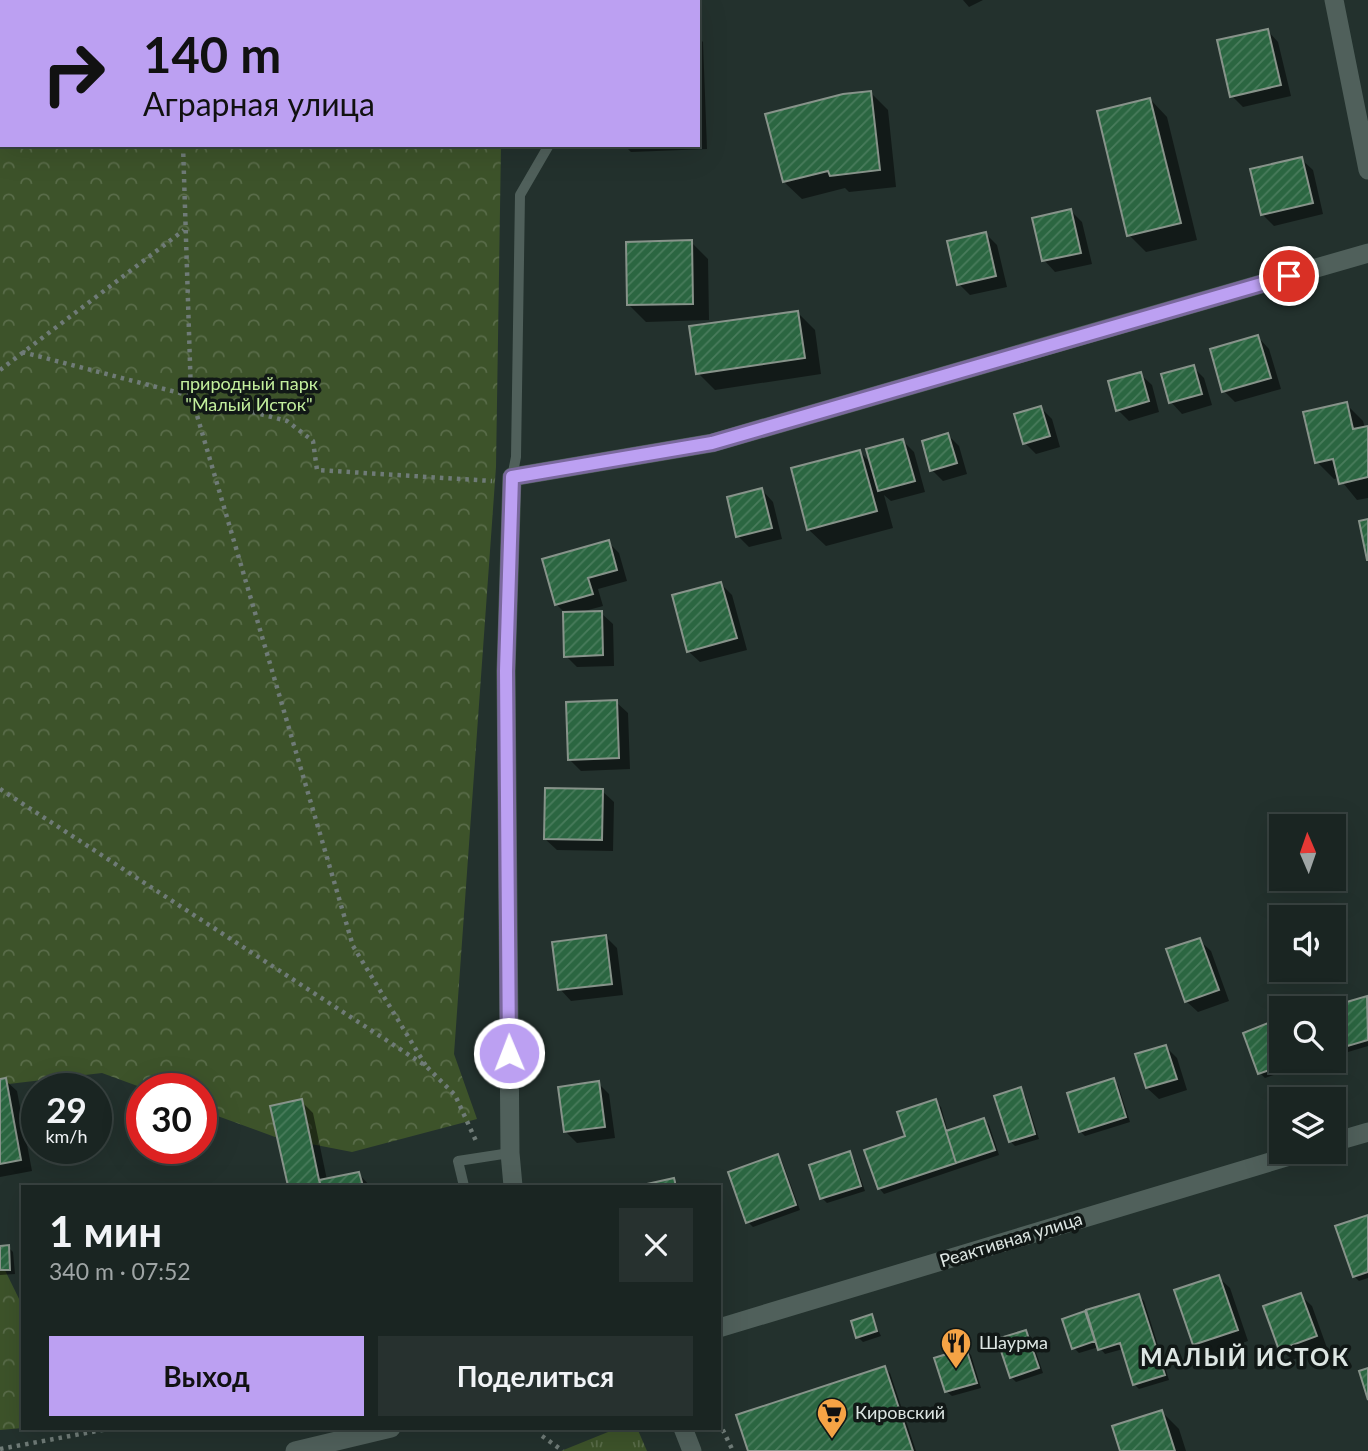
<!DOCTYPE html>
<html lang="ru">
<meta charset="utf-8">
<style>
body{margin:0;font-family:Lato,sans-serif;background:#27312f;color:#f1f3f6;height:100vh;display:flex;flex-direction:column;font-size:26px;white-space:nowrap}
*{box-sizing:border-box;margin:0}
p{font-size:23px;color:#9fa5a5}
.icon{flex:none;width:38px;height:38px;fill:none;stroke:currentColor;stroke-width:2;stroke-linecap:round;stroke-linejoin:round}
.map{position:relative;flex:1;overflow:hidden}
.details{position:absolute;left:21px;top:1185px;width:700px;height:245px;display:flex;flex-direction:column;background:#1a2522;border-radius:0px;box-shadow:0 7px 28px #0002,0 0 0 2px #384240}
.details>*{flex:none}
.hud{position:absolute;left:0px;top:0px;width:700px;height:147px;box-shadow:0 7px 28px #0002,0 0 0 2px #384240;background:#bca0f2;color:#111;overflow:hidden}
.needle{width:46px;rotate:358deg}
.fabs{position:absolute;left:1269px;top:814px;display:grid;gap:14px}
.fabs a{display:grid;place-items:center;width:77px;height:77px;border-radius:0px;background:#1a2522;box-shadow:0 7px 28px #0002,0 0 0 2px #384240;font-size:35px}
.speed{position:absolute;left:21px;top:1073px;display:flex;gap:14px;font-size:35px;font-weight:700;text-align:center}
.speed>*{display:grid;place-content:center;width:91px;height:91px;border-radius:50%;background:#1a2522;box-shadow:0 7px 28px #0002,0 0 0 2px #384240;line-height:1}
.speed small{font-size:18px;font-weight:400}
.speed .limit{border:10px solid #d22;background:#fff;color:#111}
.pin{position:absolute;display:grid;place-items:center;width:60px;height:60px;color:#fff;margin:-30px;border:4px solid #fff;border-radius:50%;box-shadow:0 2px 7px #0007}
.me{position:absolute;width:77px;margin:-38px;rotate:359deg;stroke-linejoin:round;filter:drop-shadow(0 0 5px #0008)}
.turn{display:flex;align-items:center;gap:24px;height:147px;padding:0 28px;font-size:32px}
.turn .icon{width:91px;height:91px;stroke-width:2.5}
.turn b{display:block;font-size:49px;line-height:60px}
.round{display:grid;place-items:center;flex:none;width:74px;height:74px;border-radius:0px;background:#27312f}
.head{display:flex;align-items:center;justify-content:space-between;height:119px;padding:0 28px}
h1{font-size:42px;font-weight:700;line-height:52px}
.primary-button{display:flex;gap:14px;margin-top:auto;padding:14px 28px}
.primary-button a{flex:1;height:80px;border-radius:0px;background:#bca0f2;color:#111;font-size:28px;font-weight:700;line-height:80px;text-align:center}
.primary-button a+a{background:#27312f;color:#f1f3f6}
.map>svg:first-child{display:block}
</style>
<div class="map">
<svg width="1368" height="1451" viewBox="0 0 1368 1451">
<defs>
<pattern id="forest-crowns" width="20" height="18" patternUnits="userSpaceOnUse" patternTransform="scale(1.75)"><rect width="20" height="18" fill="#3d532a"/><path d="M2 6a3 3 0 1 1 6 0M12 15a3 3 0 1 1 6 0" fill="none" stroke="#596c49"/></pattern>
<pattern id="park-tufts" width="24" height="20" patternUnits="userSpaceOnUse" patternTransform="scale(1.75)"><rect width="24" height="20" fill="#3d532a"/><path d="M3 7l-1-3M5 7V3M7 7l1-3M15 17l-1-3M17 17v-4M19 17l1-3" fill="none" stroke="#596c49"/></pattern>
<pattern id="building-hatch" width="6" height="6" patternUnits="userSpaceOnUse" patternTransform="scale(1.75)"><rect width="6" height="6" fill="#2b6641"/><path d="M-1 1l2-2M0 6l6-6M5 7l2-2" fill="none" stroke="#497c5c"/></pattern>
</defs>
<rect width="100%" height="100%" fill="#23312d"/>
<path fill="url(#forest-crowns)" d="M0,0l498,2h-496v143h499l-5,322 -42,587 23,65 -125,33 -77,-15 -74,-27v-22h-58l-41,-15 -102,12z
M0,1260l23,47v121l-23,2z"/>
<path fill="url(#park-tufts)" d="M618,1428h19l10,23h-86z"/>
<path fill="#0007" d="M963,0h20l-14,7z
M1267,30l11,12 13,54 -48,11 -11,-11z
M698,37l5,5 4,107 -76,3 -7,-7h74z
M871,93l17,17 8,77 -47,5 -4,-4 -43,11 -18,-17z
M1150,99l17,18 30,123 -51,12 -17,-17z
M1301,159l12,11 10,44 -49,12 -12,-12z
M1071,211l11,11 10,42 -37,8 -11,-12z
M986,234l11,11 10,42 -37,8 -11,-11z
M691,242l17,17 1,61 -63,2 -17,-17z
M798,313l17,17 6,44 -106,16 -17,-17z
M1258,337l11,12 12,40 -46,13 -11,-11z
M1193,367l11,11 8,27 -30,9 -11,-12z
M1140,374l12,11 7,27 -30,9 -11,-11z
M1346,404l17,17 2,7h3v70l-11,2 -18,-22 -5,1 -17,-17z
M1041,408l11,11 8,28 -24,7 -11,-11z
M948,435l11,11 8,28 -24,7 -11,-11z
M903,441l11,11 11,40 -34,9 -7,-6 9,33 -67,18 -18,-17 52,-77 12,12z
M762,490l11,12 9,37 -33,8 -11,-11z
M608,542l11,11 8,28 -29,8 5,17 -22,6 20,1 12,11 1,42 -37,1 -11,-11 -2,-44 -8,-8z
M721,584l11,11 15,55 -47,12 -12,-11z
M616,702l12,11 2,56 -49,2 -12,-12z
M602,791l12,11 -1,49 -56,-1 -12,-11z
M606,937l11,11 6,47 -52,6 -11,-12z
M1199,940l12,11 18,50 -31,11 -12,-11z
M1366,998l2,48 -30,9 -4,-5 -2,-42z
M1268,1025l5,6 8,29h3l4,10 -23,8 -5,-5z
M1166,1047l11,11 10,32 -28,9 -12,-11z
M5,1080l12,11 15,80 -32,6v-96z
M1113,1080l5,5 12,37 -45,14 -5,-5z
M598,1083l11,11 6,44 -38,5 -11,-11z
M1020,1089l5,6 14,44 -24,7 -5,-5z
M301,1101l12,12 14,67 32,-6 11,12h-81l-17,-79z
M935,1101l6,6 7,25 36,-12 5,5 10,30 -115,39 -5,-6 28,-51z
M849,1153l5,6 11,32 -38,12 -5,-5z
M777,1156l5,5 18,49 -47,17 -5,-5z
M674,1180l7,6h-35z
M1368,1217v61l-9,3 -5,-5z
M0,1247h8l5,5 2,22 -15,1z
M1218,1277l12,11 18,53 -43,15 -11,-12z
M1300,1295l12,11 15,42 -35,12 -11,-11z
M1139,1296l5,5 25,79 -30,9 -5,-5 -11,-35 -18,5 -6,-7 -20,6 -5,-5 -10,-28z
M871,1316l10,20 -18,6 -5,-5z
M1026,1332l5,5 12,36 -27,9 -5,-5z
M966,1350l5,5 10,33 -29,8 -6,-5z
M884,1368l6,5 26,78h-166z
M1162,1412l17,17 7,22h-64z"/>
<path fill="url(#building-hatch)" stroke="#87938a" stroke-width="2" d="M1268,29l13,56 -51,12 -13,-57z
M871,91l9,79 -50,6 -2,-5 -45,11 -18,-68 78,-20z
M1150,98l31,125 -54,13 -30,-125z
M1302,157l11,46 -52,12 -11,-46z
M1071,209l10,44 -39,8 -10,-43z
M986,232l10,44 -39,9 -10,-44z
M692,240l1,64 -66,1 -1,-63z
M798,311l7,47 -109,16 -7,-48z
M1258,335l13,43 -49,14 -12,-43z
M1194,365l8,29 -33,9 -8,-29z
M1141,372l8,29 -33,10 -8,-30z
M1347,402l6,27 15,-3v51l-29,7 -6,-25 -18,4 -12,-51z
M1041,406l9,30 -27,8 -9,-30z
M948,433l9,30 -27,8 -8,-30z
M903,439l12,42 -37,10 -12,-42z
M860,450l17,61 -70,19 -16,-62z
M762,488l10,40 -36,9 -9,-40z
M1368,519v41h-1l-8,-39z
M609,540l8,30 -29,8 5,16 -38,11 -13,-46z
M721,582l16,56 -50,14 -15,-57z
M602,611l1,44 -39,2 -1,-45z
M617,700l2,58 -51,2 -2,-58z
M545,788l58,1 -1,51 -58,-1z
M606,935l6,49 -54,6 -6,-48z
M1200,938l19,52 -34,12 -19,-53z
M1367,996l1,44 -34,10v-42h-8z
M1268,1023l16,42 -26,9 -15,-41z
M1166,1045l11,34 -31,9 -11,-34z
M6,1078l15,82 -21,4v-85z
M1114,1078l12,39 -47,15 -12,-39z
M599,1081l6,46 -41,5 -6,-45z
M1021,1087l14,47 -26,8 -15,-46z
M302,1099l17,81 2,6h-33l-18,-80z
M936,1099l20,64 -78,26 -14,-39 41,-14 -8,-24z
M984,1118l11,32 -39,13 -10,-32z
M850,1151l11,35 -41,13 -11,-34z
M778,1154l18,51 -50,18 -18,-51z
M359,1172l4,14h-42l-2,-6z
M674,1178l2,8h-38z
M1368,1215v57l-15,5 -18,-51z
M9,1245l1,25h-10v-24z
M1219,1275l19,55 -45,15 -19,-55z
M1301,1293l16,43 -38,14 -16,-44z
M1139,1294l26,81 -32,10 -13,-42 -22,7 -12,-40z
M1085,1311l10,30 -23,8 -10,-30z
M872,1314l5,17 -21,7 -5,-17z
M1026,1330l13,38 -29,10 -13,-39z
M966,1348l11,35 -32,9 -11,-34z
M885,1366l28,85h-165l-12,-36z
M1368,1368v32l-9,-29z
M1162,1410l13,41h-55l-8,-25z"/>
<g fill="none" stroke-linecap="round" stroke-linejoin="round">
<path stroke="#6f7b77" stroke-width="4.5" stroke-dasharray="3.5 5" stroke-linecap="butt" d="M146,0l1,2
M183,145l8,250 162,551 73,120
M22,352l265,69 26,20 4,29 175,11
M0,370l184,-140
M0,789l426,277 29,29 21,46
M719,1422l14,29
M542,1436l21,15
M0,1449l113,-21"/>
<path stroke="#50605b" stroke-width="10" d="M512,477l4,-20 4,-262 29,-50
M464,1186l-6,-25 52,-8"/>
<path stroke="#50605b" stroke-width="19" d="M1334,0l34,170
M513,1186l-3,-33 -4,-482 6,-194 200,-34 656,-190"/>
<path stroke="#50605b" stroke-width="19" d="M1334,1142l34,-10
M719,1328l584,-176
M683,1428l9,23
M295,1451l96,-23"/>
</g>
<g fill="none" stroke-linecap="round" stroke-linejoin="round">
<g stroke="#7a689d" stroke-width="18">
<path id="route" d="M509,1053l-3,-382 6,-194 200,-34 577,-167"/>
</g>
<use href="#route" stroke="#bca0f2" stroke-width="12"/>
</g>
<defs>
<g id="restaurant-pin" transform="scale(1.575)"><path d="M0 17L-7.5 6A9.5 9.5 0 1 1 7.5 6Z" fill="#f5a345" stroke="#111816"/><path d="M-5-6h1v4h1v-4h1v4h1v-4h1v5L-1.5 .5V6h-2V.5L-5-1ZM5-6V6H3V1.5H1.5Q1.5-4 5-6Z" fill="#111"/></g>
<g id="supermarket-pin" transform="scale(1.575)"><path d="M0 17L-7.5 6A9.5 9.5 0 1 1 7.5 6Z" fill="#f5a345" stroke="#111816"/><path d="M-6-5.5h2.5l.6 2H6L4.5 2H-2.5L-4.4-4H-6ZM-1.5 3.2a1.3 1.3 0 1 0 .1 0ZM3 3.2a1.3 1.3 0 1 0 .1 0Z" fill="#111"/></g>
</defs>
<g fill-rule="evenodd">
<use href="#restaurant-pin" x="956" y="1343"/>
<use href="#supermarket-pin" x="832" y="1413"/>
</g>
<g text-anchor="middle" stroke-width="7" stroke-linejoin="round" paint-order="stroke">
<g font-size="18" fill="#c3ef9d" stroke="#111816">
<text x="249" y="390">природный парк<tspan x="249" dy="21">"Малый Исток"</tspan></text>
</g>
<g font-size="18" fill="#dde6e3" stroke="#111816">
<text transform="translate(1011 1240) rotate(-17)" y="6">Реактивная улица</text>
</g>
<g font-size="18" fill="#dde6e3" stroke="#111816" text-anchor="start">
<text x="979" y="1349">Шаурма</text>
<text x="855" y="1419">Кировский</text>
</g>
<g font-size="24" font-weight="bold" letter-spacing="2" fill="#dde6e3" stroke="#111816">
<text x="1245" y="1366">МАЛЫЙ ИСТОК</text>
</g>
</g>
</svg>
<div class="fabs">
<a><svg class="needle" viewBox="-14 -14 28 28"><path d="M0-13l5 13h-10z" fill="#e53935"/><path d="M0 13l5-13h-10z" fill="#9fa5a5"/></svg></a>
<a><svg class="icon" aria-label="sound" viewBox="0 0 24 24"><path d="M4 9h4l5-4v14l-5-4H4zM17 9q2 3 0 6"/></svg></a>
<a><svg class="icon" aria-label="search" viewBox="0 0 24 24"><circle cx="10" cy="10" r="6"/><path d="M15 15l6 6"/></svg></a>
<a><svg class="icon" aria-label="layers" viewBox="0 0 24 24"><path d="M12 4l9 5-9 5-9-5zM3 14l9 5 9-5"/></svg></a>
</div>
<div class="speed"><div>29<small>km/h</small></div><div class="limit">30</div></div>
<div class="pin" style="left:1289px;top:276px;background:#d93025"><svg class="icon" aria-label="arrive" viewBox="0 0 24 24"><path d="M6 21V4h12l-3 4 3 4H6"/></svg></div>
<svg class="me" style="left:509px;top:1053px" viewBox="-20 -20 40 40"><circle r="17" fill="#bca0f2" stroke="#fff" stroke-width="3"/><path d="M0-11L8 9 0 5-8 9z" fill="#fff"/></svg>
<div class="hud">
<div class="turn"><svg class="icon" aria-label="right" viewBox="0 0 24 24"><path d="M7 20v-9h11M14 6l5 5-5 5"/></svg><div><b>140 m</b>Аграрная улица</div></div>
</div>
<section class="details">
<div class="head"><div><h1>1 мин</h1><p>340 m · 07:52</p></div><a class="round"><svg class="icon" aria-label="close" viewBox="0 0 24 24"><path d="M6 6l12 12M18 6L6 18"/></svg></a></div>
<div class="primary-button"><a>Выход</a><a>Поделиться</a></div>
</section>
</div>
